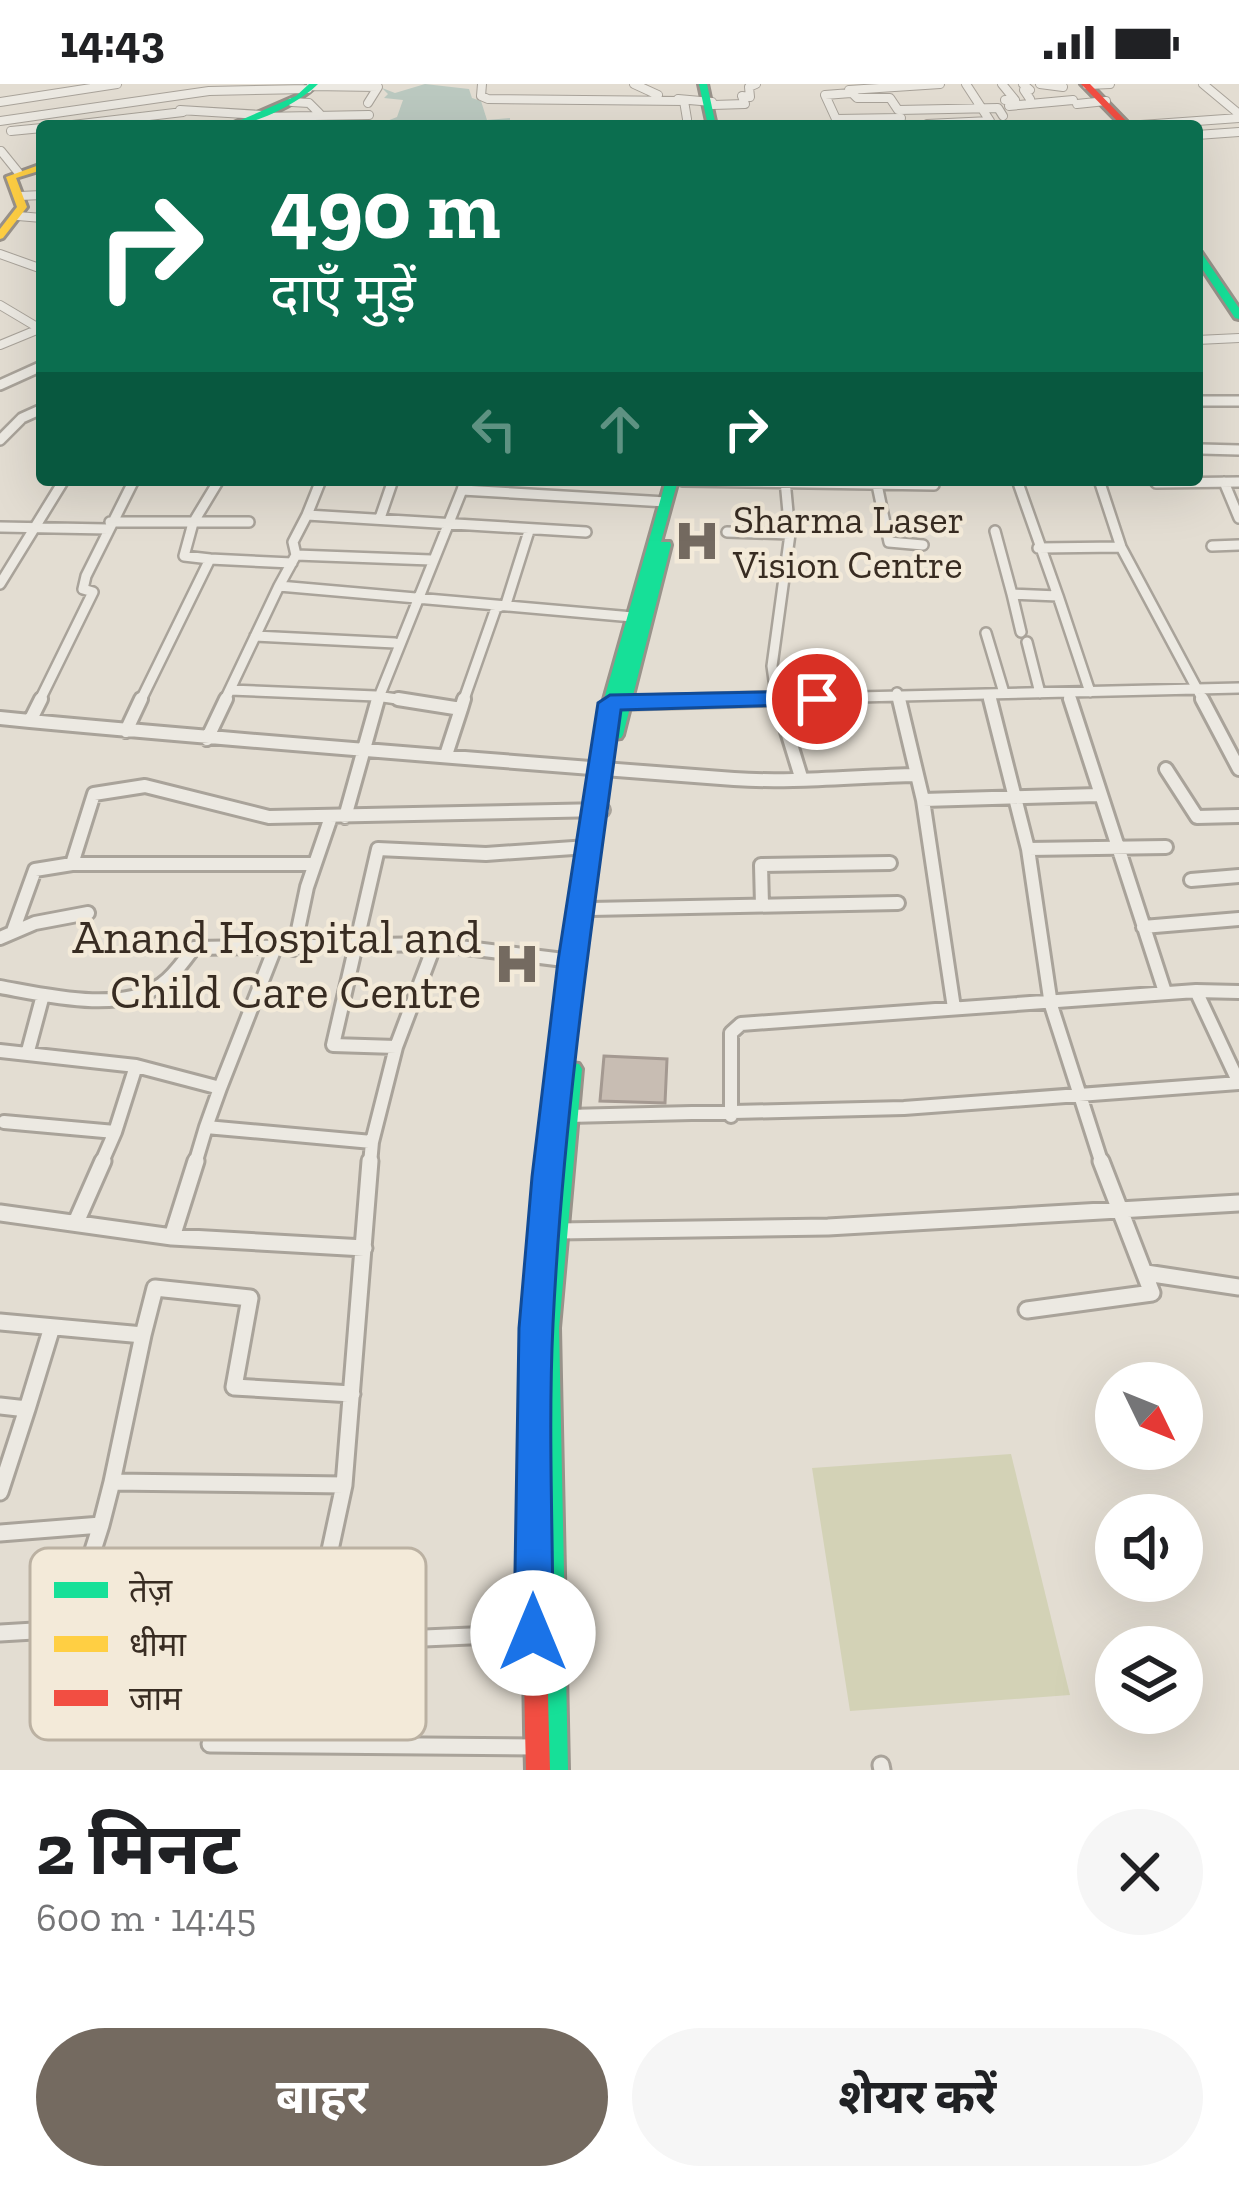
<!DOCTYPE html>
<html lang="hi">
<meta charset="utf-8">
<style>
body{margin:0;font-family:"Zilla Slab","Noto Sans Devanagari",serif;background:#f6f6f6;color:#202124;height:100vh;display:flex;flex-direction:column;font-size:45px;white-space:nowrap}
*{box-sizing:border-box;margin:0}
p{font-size:39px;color:#757577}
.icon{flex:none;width:66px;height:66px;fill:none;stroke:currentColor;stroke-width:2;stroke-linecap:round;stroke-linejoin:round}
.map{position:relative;height:1686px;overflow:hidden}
.sheet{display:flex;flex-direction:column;background:#fff;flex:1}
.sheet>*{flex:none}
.banner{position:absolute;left:36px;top:36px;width:1167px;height:366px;border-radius:12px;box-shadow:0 12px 48px #0002;background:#0b6e4f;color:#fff;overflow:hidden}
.needle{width:78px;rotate:133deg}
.buttons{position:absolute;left:1095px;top:1278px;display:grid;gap:24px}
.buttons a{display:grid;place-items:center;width:108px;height:108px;border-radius:50%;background:#fff;box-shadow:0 12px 48px #0002;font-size:60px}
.pin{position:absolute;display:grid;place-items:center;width:102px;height:102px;color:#fff;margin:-51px;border:6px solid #fff;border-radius:50%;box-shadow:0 3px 12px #0007}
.me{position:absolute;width:132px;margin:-66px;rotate:0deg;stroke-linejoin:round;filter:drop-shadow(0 0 9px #0008)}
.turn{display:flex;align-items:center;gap:42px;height:252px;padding:0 36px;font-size:54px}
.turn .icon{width:156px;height:156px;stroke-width:2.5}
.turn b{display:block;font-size:84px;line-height:102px}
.lanes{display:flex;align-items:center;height:114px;padding:0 36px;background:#0003;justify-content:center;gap:60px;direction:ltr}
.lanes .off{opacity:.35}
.round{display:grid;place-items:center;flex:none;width:126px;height:126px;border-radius:63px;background:#f6f6f6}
.summary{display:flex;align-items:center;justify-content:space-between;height:204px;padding:0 36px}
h1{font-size:72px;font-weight:700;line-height:90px}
.button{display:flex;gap:24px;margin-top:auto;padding:24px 36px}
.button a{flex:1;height:138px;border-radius:72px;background:#746a60;color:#fff;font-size:48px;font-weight:700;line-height:138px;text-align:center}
.button a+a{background:#f6f6f6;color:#202124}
.status{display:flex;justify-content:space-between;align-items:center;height:84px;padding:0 60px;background:#fff;direction:ltr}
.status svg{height:33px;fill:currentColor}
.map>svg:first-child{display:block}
</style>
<div class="status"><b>14:43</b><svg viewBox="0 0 49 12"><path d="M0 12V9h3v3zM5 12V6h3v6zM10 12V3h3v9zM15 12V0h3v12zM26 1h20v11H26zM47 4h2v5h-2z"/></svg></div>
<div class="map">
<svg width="1239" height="1686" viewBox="0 0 1239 1686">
<rect width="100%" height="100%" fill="#e3ddd2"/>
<path fill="#d3d2b6" d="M1011,1370l59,241 -220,16 -38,-243z"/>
<path fill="#bbc9c0" d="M425,0l44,5 3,9 9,3 6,19 23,-2v3l-9,5h-110l-4,-5 10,-4 6,-17 -19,-2 4,-4 -6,-6 13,5z"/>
<path fill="#c8bdb3" stroke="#a49991" stroke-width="3" d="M604,972l63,3 -2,44 -65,-2z"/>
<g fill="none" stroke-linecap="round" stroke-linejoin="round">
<g stroke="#a9a39a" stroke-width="10">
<path id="street-far3" d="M482,0l-1,12 7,3 196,2 3,18
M634,0l24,11
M940,0l-91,6 8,8h33l8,12 100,-2 5,8
M1002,0l13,16h-10
M1023,0l7,6h-6l6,9
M1040,0l23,3
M1203,0l36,30
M1087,1l23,-1
M311,2l67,1 -10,16
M851,9l-26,2 11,24 65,-1
M678,15l34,3
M0,18l117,-18
M292,18l17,1 10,10 -2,5
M1077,20l29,-3
M713,21l32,-1 -3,-8 8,1 -1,-10 7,-3
M1009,22l64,-6
M180,26l82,5
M259,33l110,-2
M0,37l209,-30 99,-2
M927,40l63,-3 -24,-37
M64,42l119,-14
M1127,42l112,-8
M11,47l31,-3
M1197,51l42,-3
M1,67l17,21
M20,112l22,-1
M18,132l24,2
M0,170l42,15
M0,221l42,25
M1197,256l42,-2
M0,261l39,-16"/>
</g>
<g stroke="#a9a39a" stroke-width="14">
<path id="street-far2" d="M0,301l42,-19
M1197,317h42
M0,356l22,-22 20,-9
M1201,365l38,1
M321,396l-14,35 279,17
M465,396l-3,10 204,12
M876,396l13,62 34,3
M1017,396l41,116
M1099,396l22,67 83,155
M682,397l252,4
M1224,398l15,36
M1156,399l83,-1
M380,434l13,-38
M110,438h139
M0,443l108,2
M995,447l17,63 46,2 32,96
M727,448l63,2 -5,-54
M1212,462l27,-1
M1038,464l83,-1
M296,471l-3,-13 14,-27
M210,475l82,4
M0,500l64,-104
M279,502l17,-31 135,5
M1012,510l9,38
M986,549l18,60
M255,552l140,7
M1027,558l13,51
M230,606l146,6 42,6
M897,609l2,9
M1068,609l3,9
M989,610l2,8
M39,618l54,-110 -10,-3 3,-13 48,-96
M140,618l70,-143 -26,-3 9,-33 26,-43
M224,618l55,-116 365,32
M377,618l85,-212
M463,618l33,-94 10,-4 23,-73
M644,618l595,-14
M777,618l-5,-36 18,-132"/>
</g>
<g stroke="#a9a39a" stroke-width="18">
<path id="street-far1" d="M398,615l63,10 3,-10
M777,615l24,78
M899,615l24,101 31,208
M990,615l38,150 23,156 51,159
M1070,615l95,293
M1202,615l37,70
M617,619l151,-4
M0,634l30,3 11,-22
M30,637c234,22 469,40 704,58 60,4 123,-3 183,-4
M126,647l15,-32
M207,655l19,-40
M446,671l15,-46
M1166,685l31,48 42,-1
M923,716l175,-5
M345,733l33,-118
M1028,765l138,-2
M314,780h-242l22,-70 51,-8 124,31 334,-7
M1191,796l48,-4
M762,821l-1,-40 129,-2
M590,825l308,-6
M1143,843l96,-8
M13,847l22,-61 37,-6
M0,854l35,-15 53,-10
M294,865l13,-62 24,-70
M0,903c45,8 121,27 162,-3 13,-9 22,-24 32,-36l241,-4 137,17
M396,963l-63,-2 45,-196 108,5 102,-7
M0,967l136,15 84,22 -14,39 166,15 24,-95 39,-103
M28,967l15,-56
M220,1004l55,-140
M568,1032l336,-8 335,-25 -43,-92 43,1
M731,1032v-83l10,-9 455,-33
M4,1038l111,10 -14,32
M115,1048l21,-66
M195,1080l11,-37
M370,1080l2,-22"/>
</g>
<g stroke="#a9a39a" stroke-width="21">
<path id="street" d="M0,1129l172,24 192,11
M77,1136l26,-59
M557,1147l271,-4 411,-24
M172,1153l24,-76
M1146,1189l93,14
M1027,1226l125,-17 -51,-132
M0,1238l143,13 -31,147 232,3 -34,158
M143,1251l12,-47 95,10 -16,89 118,7
M0,1322l27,3 -27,83
M27,1325l25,-82
M344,1401l26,-324
M101,1441l11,-43
M0,1449l101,-8 -33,104
M0,1549l68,-4 242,14 228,-10
M210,1660l326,3
M881,1681l1,5"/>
</g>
<g stroke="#99928a" stroke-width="6">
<path id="fast" d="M309,0h9c-19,19 -64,42 -91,42l69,-30z
M699,0h8l9,42h-8z
M1197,167l4,1 38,56v11l-4,-1 -38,-57z
M666,396h12l-17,62h9l1,3 -48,190 -2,3 -8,1 -42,324 8,1 3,5 -23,259 9,442h-24l-5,-442 22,-223 -10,-1 -3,-5 55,-396z"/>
</g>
<g stroke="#99928a" stroke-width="6">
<path id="slow" d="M42,80v6l-26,8 11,29 -24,31 -3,1v-10l17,-22 -11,-30z"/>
</g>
<g stroke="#99928a" stroke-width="6">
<path id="jam" d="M1081,0h9l41,42h-9z
M557,1008l6,2 3,5c-21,224 -23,447 -16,671h-24c-6,-225 -1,-447 22,-671l3,-5z"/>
</g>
<use href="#street-far3" stroke="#ece9e2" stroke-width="8"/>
<use href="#street-far2" stroke="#ece9e2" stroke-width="9"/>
<use href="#street-far1" stroke="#ece9e2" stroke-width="12"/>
<use href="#street" stroke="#ece9e2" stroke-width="15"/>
<use href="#fast" fill="#16e098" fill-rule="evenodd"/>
<use href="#slow" fill="#ffcf43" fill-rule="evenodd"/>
<use href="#jam" fill="#f24e42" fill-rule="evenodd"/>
</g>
<path fill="#1a73e8" stroke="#114b97" stroke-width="3" d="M817,607l8,3v10l-204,6c-28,204 -58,408 -68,614 -5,103 0,207 0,309l-6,14 -14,6 -13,-6 -6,-14 5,-305 13,-151 26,-216 40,-258 12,-8z"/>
<defs>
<g id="hospital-bare" transform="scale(3.6)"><path d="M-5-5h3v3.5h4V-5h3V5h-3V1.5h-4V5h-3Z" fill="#746a60" stroke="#f3ead9" stroke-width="2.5" paint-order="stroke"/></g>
</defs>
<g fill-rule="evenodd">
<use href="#hospital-bare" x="697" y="457"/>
<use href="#hospital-bare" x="517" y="880"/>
</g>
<g text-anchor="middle" stroke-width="9" stroke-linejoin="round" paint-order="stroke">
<g font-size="39" fill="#382c22" stroke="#f3ead9" text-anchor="start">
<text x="733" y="449">Sharma Laser<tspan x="733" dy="45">Vision Centre</tspan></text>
</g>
<g font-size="48" fill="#382c22" stroke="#f3ead9" text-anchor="end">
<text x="481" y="869">Anand Hospital and<tspan x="481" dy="55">Child Care Centre</tspan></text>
</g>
</g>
<rect x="30" y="1464" width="396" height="192" rx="18" fill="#f3ead9" stroke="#bbb1a2" stroke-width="3"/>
<rect x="54" y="1498" width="54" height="16" fill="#16e098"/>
<rect x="54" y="1552" width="54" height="16" fill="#ffcf43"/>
<rect x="54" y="1606" width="54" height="16" fill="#f24e42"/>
<g font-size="33" fill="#382c22">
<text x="129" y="1518">तेज़</text>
<text x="129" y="1572">धीमा</text>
<text x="129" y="1626">जाम</text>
</g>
</svg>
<div class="buttons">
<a><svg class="needle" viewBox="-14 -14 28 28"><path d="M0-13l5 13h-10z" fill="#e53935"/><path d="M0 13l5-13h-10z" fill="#757577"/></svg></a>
<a><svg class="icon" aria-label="sound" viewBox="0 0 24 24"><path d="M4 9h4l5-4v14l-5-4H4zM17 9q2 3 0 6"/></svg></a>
<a><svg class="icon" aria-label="layers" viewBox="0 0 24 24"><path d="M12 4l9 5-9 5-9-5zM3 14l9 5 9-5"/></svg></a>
</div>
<div class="pin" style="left:817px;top:615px;background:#d93025"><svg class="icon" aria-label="arrive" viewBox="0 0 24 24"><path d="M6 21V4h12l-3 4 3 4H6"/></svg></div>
<svg class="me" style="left:533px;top:1549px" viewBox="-20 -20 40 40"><circle r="19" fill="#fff"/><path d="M0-13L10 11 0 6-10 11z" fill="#1a73e8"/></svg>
<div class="banner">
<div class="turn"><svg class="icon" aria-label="right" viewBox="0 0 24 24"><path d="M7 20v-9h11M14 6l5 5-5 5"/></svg><div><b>490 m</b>दाएँ मुड़ें</div></div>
<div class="lanes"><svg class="icon off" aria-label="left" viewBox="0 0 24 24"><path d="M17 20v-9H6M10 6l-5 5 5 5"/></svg><svg class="icon off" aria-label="ahead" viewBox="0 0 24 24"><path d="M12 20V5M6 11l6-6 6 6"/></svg><svg class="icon" aria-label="right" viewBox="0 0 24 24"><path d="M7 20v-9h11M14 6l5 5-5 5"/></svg></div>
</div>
</div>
<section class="sheet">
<div class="summary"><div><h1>2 मिनट</h1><p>600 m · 14:45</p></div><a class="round"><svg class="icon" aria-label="close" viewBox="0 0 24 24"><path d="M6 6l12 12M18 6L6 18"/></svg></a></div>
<div class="button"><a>बाहर</a><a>शेयर करें</a></div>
</section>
